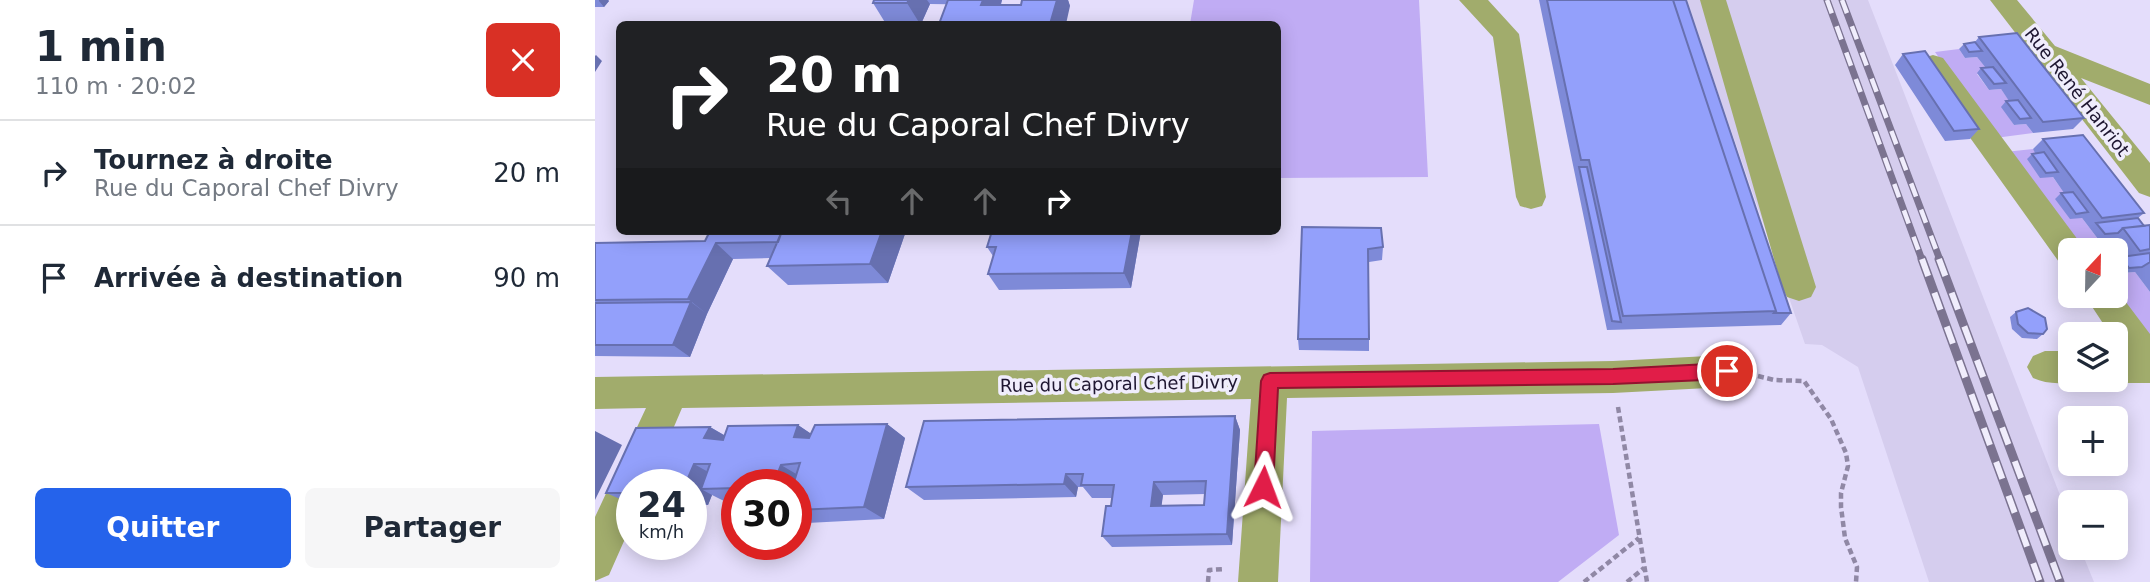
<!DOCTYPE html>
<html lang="fr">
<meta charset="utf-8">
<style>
body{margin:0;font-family:"DejaVu Sans",sans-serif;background:#f6f6f7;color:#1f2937;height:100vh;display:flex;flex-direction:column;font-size:26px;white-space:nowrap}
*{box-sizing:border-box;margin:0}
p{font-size:23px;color:#747a83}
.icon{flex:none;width:38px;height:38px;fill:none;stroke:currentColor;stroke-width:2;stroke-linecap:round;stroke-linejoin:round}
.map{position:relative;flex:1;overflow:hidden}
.panel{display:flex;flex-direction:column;background:#fff;width:595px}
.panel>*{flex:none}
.hud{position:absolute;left:21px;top:21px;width:665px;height:214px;border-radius:10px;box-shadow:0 4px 18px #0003;background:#202124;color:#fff;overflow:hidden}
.needle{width:46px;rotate:22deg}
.buttons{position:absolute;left:1463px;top:238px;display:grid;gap:14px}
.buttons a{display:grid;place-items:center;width:70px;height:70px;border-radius:10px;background:#fff;box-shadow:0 4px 18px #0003;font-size:35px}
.speed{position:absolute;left:21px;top:469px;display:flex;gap:14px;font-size:35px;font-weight:700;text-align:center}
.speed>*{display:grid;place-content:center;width:91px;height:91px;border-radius:50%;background:#fff;box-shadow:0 4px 18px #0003;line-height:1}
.speed small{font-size:18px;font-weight:400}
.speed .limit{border:10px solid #d22;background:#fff;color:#111}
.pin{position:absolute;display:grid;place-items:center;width:60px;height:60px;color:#fff;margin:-30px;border:4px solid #fff;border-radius:50%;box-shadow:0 2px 7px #0007}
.me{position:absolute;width:77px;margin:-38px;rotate:3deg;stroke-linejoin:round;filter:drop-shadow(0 0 5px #0008)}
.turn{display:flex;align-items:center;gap:24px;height:147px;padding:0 35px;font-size:32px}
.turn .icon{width:91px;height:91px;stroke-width:2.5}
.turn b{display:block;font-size:49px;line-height:60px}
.lanes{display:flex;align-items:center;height:66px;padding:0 35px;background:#0003;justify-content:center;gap:35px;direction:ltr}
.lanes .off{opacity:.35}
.round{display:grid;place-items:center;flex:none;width:74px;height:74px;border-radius:10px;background:#f6f6f7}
.headline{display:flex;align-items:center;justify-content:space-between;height:119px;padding:0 35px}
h1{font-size:42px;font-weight:700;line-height:52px}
.action{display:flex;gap:14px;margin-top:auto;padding:14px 35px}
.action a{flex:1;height:80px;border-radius:10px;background:#2563eb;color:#fff;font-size:28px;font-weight:700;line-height:80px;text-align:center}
.action a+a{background:#f6f6f7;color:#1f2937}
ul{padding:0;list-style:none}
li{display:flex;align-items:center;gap:21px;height:105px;padding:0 35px;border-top:2px solid #e0e1e3}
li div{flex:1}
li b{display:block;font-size:26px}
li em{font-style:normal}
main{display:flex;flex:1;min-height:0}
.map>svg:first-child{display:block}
</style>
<main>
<section class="panel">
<div class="headline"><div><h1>1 min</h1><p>110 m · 20:02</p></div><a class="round" style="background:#d93025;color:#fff"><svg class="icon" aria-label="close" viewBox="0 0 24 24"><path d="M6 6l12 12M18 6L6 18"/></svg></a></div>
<ul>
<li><svg class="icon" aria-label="right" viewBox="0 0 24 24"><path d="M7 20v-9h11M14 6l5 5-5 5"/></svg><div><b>Tournez à droite</b><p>Rue du Caporal Chef Divry</p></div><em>20 m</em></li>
<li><svg class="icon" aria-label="arrive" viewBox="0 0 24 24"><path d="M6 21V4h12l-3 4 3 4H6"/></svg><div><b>Arrivée à destination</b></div><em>90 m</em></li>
</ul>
<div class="action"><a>Quitter</a><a>Partager</a></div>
</section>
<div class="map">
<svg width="1555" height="582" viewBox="0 0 1555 582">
<rect width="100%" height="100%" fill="#e4ddfb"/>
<path fill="#d5cdee" d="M1091,0h182l202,521v27h10l14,34h-165l-71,-215 -36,-22 -17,-1z"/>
<path fill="#c0acf4" d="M599,0h225l9,177 -150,1 -1,-154h-87z
M1364,49l6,9 12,-1 12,15 -12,2 12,16 12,-1 12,17 -11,1 12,18 12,-1 7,9 -38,5 -60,-86z
M1438,149l34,48 -11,1 26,20 16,21 13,-1 16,22 -11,2v-12h-44l-67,-98z
M1521,264l6,9 13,-1 15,20v42l-17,2 -29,-40h12z
M1004,424l20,111 -61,47h-248l2,-151z"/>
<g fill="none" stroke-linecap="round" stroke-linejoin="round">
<path stroke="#9088a5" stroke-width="4.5" stroke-dasharray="6 3.5" stroke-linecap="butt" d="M1163,376l16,4 30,1 27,38 15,34 2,13 -7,27v14l4,31 12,29 -1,15
M1023,407l29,175
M613,582l1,-12 15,-1
M989,582l55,-44
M1032,582l17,-14"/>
<path fill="#a1ac6c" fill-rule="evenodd" d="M864,0h29l31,34 27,163 -4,9 -11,3 -11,-3 -4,-9 -23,-160z
M1105,0h26l90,287 -5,10 -12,4 -12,-4 -5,-10z
M1395,0h27l38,46 95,38v21l-69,-27 69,85v34l-11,-4z
M1338,55l10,3 138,186 4,6h-15v16l-11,-4 -136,-190 -4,-7 4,-7z
M1521,289l34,45v49h-34l-8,-3h8v-29h6l-6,-9v-8h-6l-25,-38h31z
M1450,351h25v29h8c-15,5 -31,4 -45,-2l-6,-11 6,-11z
M1132,355l12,5 6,11 -6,11 -12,5 -114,6 -326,5 -9,184h-40l13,-183 -569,9 -33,77h-17v38l-23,52 -14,6v-64l51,-109 -51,1v-32l1018,-16z"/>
<g stroke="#7b7390" stroke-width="7">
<path id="rail-far1" d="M1232,0l95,260
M1247,0l98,260"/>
</g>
<g stroke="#7b7390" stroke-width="9">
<path id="rail" d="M1327,259l118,323
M1344,259l121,323"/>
</g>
<use href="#rail-far1" stroke="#f0edfc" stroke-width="4.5" stroke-dasharray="14" stroke-linecap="butt"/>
<use href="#rail" stroke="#f0edfc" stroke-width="6" stroke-dasharray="18" stroke-linecap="butt"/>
</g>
<path fill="#7e8ad8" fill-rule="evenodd" d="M0,0h13l1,1 -5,6h-9z
M279,0h128l-1,5h20l1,-5h46l2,6 -140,-2 -9,20h-35l-13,-21z
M944,0h147l105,313 -10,12 -174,5z
M1384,37l105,81 -11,11 -40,4 -7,-9 -12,1 -13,-18 5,-6h3l-8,-12 -12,1 -12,-17 4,-5 4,-1 -8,-10 -12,1 -6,-9 5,-5 11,-2z
M1308,54l76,75 -9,10 -25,2 -50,-76z
M1448,139l101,74 -6,5 6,8 6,-1v67l-15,-20 -13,1 -6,-9v-3l5,-4 3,-1 -13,-18 -13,1 -16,-21 -12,1 -15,-20 6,-6h3l-11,-16 -13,1 -13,-19 5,-5 3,-1 -2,-4z
M707,227l81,20 -1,13 -13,2v89l-70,-1 -1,-11z
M311,231l-18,52 -100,2 -21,-19 3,-8 -37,1 -26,55 -17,43 -95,-1v-113l110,-2 46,-9z
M546,231l-10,57 -132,2 -11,-16 5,-18 -6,-9z
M1421,312l27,22 -6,5 -15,-1 -10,-9 -2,-12z
M640,416l5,14 -8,115 -120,2 -10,-11 9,-30 1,-8h-20l-9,-11h-5l-2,10 -152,3 -18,-13zM610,494l-1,11 -43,1 2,-11z
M292,424l18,14 -21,81 -77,4 -11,-6v-32h-59v16l-11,1 -14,-7 -4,10h-17v-20h-59v19l-26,-11 104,-66 14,8 74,-10 13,9z"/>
<path fill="#6770b0" d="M4,0h9l1,1 -5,6 -5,-6z
M314,0h18l3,4 -9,20h-1l-13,-21z
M388,0h19l-8,24 -13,-19z
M462,0h11l2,6 -4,18h-16z
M1,55l6,6 -7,11v-16z
M287,231h24l-18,52 -18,-19z
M537,231h9l-10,57 -7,-15z
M121,243l17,16 -26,55 -19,-15z
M96,302l16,12 -17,43 -17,-12z
M640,416l5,14 -8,115 -5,-11z
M292,424l18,14 -21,81 -20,-12z
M203,425l21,14 -25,-2z
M115,427l24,14 -30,-3z
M0,431l27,14 -27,55z
M99,464l25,14 -18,11 11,6 -4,10 -17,-8v-12h-6z
M186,465l22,13 -7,7h-23z
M471,474l12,13 -2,10 -12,-13z
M559,482l9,13 -3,23 -9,-12z"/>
<path fill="#93a0fb" stroke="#6770b0" stroke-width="2" fill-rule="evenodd" d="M279,0h35l-2,3h-34z
M353,0h35l-2,5h40l1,-5h35l-7,24h-111z
M952,0h126l103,311 -153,5 -34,-156h-8z
M1078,0h13l105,313h-17l2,-2z
M1422,33l67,85 -41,4 -64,-85z
M1380,42l7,9 -13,1 -5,-8z
M1330,51l54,78 -25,2 -51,-77z
M1398,67l13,16 -12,1 -13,-16z
M1423,100l13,18 -11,1 -14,-18z
M1488,135l61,78 -42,5 -59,-79z
M1449,152l14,20 -12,1 -14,-19z
M984,167h8l34,155 -9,-1z
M1478,192l15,20 -12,2 -15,-21z
M1543,218l6,8 -21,2 -5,5 -13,1 -9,-11z
M1555,225v24l-10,2 -17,-23z
M707,227l79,1 2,19 -15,2 1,90h-71z
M115,231h26v1l46,-1 -4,11 -62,1 -28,56 -93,1v-57l110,-2z
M187,231h100l-12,33 -103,2z
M397,231h140l-8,42 -136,1 8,-27h-9z
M1555,253v9l-8,5 -13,1 -8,-11z
M96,302l-18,43h-78v-42z
M1433,308l17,10 2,11 -4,5 -15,-1 -10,-9 -2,-12z
M640,416l-8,118 -125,2 4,-30h5l3,-21h-33l2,-11h-17l-2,10 -158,3 18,-66zM611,481l-2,24 -53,1 3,-24z
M292,424l-23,83 -68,3v-25h-3l7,-22 -19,2 -8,20h-36v3l-36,1 9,-25h-16l-9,21h-53v8h-26l30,-65 74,-1 -6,11 19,2 5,-14 70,-1 -4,12 15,1 6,-13z"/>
<path fill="#e11d48" stroke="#92132f" stroke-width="2" d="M1132,363l6,3 2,5 -2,5 -6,3 -114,5 -335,4 -5,99 -3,6 -7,3 -6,-3 -3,-6 7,-106 3,-6 6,-2 343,-4z"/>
<g text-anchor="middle" stroke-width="7" stroke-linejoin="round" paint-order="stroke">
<g font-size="18" fill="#1e1631" stroke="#f0edfc">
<text transform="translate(1482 92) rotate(52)" y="6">Rue René Hanriot</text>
<text transform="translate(524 384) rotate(-1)" y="6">Rue du Caporal Chef Divry</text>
</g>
</g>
</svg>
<div class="buttons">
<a><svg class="needle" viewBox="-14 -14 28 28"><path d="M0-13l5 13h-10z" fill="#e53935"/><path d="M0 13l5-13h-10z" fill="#747a83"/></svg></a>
<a><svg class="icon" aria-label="layers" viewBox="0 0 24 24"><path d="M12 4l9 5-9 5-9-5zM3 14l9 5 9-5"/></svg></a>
<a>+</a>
<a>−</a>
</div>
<div class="speed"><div>24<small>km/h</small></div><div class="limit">30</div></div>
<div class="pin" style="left:1132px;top:371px;background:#d93025"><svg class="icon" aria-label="arrive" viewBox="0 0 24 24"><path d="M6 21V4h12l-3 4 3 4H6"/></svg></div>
<svg class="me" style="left:668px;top:487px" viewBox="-20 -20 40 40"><path d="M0-17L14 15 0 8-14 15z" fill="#e11d48" stroke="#fff" stroke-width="4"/></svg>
<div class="hud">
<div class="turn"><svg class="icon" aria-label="right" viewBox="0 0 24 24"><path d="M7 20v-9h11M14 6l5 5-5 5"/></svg><div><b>20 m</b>Rue du Caporal Chef Divry</div></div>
<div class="lanes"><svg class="icon off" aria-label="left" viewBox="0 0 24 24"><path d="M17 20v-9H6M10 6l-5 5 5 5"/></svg><svg class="icon off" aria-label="ahead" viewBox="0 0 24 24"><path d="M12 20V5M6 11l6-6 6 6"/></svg><svg class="icon off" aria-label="ahead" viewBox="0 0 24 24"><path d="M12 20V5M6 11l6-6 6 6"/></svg><svg class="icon" aria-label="right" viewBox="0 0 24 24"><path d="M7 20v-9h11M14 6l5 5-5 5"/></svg></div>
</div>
</div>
</main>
